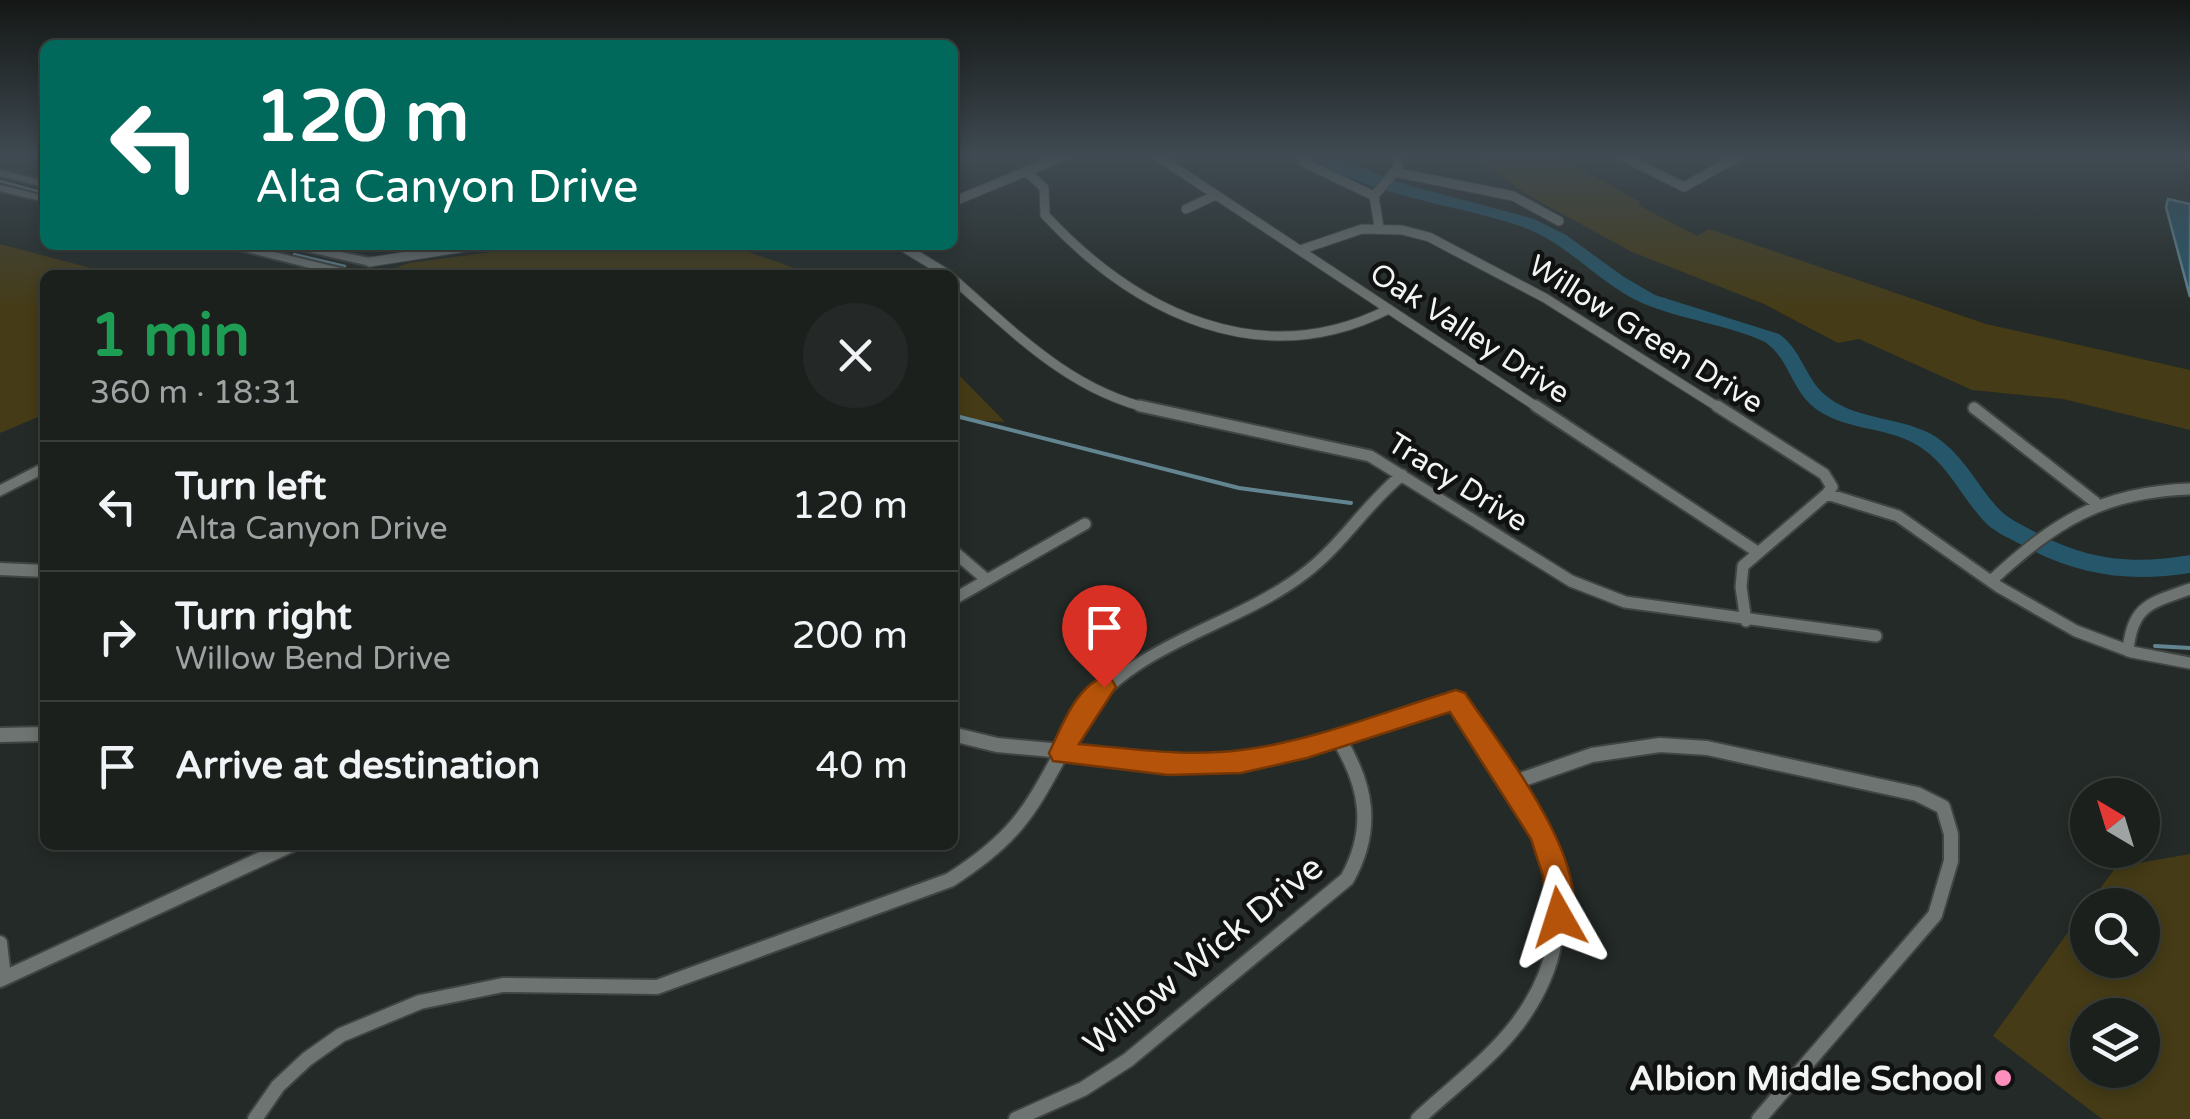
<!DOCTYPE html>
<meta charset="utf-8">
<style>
body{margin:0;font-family:"Varela Round",sans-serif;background:#242826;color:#f1f3f6;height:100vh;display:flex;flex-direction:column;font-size:38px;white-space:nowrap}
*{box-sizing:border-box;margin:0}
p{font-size:32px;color:#a0a3a4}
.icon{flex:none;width:55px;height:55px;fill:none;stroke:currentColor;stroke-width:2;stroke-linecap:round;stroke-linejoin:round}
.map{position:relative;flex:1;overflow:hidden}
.details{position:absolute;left:40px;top:270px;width:918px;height:580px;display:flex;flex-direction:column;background:#1b201d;border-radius:15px;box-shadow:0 5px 15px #0003,0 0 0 2px #393e3b}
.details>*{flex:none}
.hud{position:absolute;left:40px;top:40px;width:918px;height:210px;border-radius:15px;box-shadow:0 5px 15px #0003,0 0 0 2px #393e3b;background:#00695c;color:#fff;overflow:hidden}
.needle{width:65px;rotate:322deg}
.tools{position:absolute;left:2070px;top:778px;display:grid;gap:20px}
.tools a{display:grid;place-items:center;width:90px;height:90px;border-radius:50%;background:#1b201d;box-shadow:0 5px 15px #0003,0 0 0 2px #393e3b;font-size:50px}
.pin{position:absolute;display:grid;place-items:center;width:85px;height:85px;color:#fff;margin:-102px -42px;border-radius:50% 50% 50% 0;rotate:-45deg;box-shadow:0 0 10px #0007}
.pin .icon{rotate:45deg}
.me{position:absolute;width:110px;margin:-55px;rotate:354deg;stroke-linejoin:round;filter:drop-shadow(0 0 8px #0008)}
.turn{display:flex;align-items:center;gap:35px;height:210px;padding:0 50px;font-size:45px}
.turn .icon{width:130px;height:130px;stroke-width:2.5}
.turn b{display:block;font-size:70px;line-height:85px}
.round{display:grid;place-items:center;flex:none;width:105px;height:105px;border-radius:52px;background:#242826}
.head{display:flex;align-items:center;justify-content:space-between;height:170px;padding:0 50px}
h1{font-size:60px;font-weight:800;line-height:75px;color:#1e9e55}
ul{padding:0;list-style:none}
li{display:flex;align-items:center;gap:30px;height:130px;padding:0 50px;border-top:2px solid #393e3b}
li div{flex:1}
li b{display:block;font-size:38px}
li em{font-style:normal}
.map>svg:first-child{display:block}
</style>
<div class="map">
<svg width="2190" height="1119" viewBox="0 0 2190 1119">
<rect width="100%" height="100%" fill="#242a27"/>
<path fill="#453b16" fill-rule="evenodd" d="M1471,156h87l82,46 -2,3 59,31 12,-7 277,95 204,46v60l-127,-31 -91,-9 -113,-51 -21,4 -74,-39 -132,-52 -101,-55z
M0,244l117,31h-72v139l-45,19z
M543,245h185l87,30h-441l35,-12z
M953,369l52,53 -52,-3z
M2190,854v265h-88l-109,-83 94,-130 1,54h54v-55h-54l28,-38zM2142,1015v55h-54v-55z"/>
<path fill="#265669" stroke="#638592" stroke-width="2.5" d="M2168,199l22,5v93l-24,-90z"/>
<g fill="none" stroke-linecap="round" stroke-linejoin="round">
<path stroke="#638592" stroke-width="2.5" d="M0,181l45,12
M259,245l25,6
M294,254l51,12"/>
<path stroke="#638592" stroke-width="4" d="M952,415l287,73 112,15
M2155,646l35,2"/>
<path fill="#265669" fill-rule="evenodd" d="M1312,156h20l72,28 130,35 32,16 58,42 31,18 124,39c22,15 26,43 45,60 29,26 73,22 107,40 30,17 44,48 66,73 11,12 25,18 38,25 52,28 97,33 155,23v18c-63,10 -114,2 -170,-29 -13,-7 -28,-13 -38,-25 -22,-25 -36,-57 -65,-74 -34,-20 -78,-14 -107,-41 -19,-18 -22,-46 -45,-62 -39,-18 -83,-22 -123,-39 -44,-20 -75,-61 -122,-77 -54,-19 -168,-34 -208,-70z"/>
<g stroke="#404442" stroke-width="11">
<path id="street-far2" d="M1157,156l383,253
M1622,156l62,31 55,-31
M1303,162l71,34
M1026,171l18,17 1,27c91,98 216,159 344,94
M1394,172l119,24 46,25
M952,202l112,-46
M1186,209l30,-14
M1379,227l-5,-31 24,-28v-12
M900,245l49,30
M1300,250l62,-21 40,1 27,7 116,61 176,111
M370,262l109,-17
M952,278c61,53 118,113 200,131"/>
</g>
<g stroke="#404442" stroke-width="15">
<path id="street-far1" d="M1140,406l230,50 201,125 54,21 251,34
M1536,406l220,145
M1717,406l107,68 8,13 -5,7
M1974,408l121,94
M1827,494l71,22 101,71 77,44 56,21 58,11
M952,550l35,30
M1991,581c64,-59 110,-89 199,-92
M952,600l133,-76
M1746,621l-5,-34 2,-21 84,-72
M2128,651c4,-46 23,-48 62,-62
M1078,724c49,-81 155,-95 227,-151 37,-28 61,-69 97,-98
M1378,724l78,-24 17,24"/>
</g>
<g stroke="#404442" stroke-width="18">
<path id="street" d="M952,734l45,11 207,19 73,-8 109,-34
M0,735l45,-1
M1512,783l80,-28 68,-10 47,3 210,46 26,13 8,27v27l-16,54 -176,204
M0,943l4,35
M0,980l291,-135
M255,1119l23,-33 29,-27 34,-24 79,-33 83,-17 154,2 293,-107c80,-51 84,-82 129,-158
M1016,1119l67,-30 45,-29 219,-181c28,-50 20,-94 -9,-141
M1418,1119c33,-31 73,-60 100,-96 82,-111 19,-204 -47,-301"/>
</g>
<g stroke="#404442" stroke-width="4">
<path id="secondary" d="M0,170l45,11v6l-45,-11z
M0,185l45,11v6l-45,-11z
M225,245h20l112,27 2,3h-21l-111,-28z
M286,245h22l66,14 2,3 -6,4 -78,-18z
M45,462v11l-45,23v-11z
M0,563l45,2v12l-45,-2z"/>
</g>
<use href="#street-far2" stroke="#6e7471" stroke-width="9"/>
<use href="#street-far1" stroke="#6e7471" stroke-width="11"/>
<use href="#street" stroke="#6e7471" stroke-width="14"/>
<use href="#secondary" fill="#6e7471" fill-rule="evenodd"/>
</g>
<linearGradient id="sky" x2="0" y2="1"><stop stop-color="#141715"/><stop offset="0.5" stop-color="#3f4a52"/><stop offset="1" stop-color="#3f4a52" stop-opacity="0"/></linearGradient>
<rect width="2190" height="312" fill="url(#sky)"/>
<path fill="#b45309" stroke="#753606" stroke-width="2.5" d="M1104,677l8,3 4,7 -37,57c54,5 109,13 162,6 73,-9 145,-39 215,-60l9,3c33,50 131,172 104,233l-10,4 -10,-4 -6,-50 -12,-37 -81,-127 -143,46 -66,15 -73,2 -115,-14 -4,-8c12,-25 27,-67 55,-76z"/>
<circle fill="#fe8ebc" stroke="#0f1210" stroke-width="4" cx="2003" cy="1078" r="10"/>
<g text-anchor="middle" stroke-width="9" stroke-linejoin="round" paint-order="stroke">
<g font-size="30" fill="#f1f4f2" stroke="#0f1210">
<text transform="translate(1470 333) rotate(33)" y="10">Oak Valley Drive</text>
<text transform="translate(1646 334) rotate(32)" y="10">Willow Green Drive</text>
<text transform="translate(1458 482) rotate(32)" y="10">Tracy Drive</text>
</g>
<g font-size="35" fill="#f1f4f2" stroke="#0f1210">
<text transform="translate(1203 955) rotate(-39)" y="12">Willow Wick Drive</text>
</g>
<g font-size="35" font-weight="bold" fill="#f1f4f2" stroke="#0f1210" text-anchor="end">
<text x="1983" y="1090">Albion Middle School</text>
</g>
</g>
</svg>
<div class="tools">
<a><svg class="needle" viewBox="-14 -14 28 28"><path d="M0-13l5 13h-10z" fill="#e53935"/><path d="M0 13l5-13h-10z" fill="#a0a3a4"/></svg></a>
<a><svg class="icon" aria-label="search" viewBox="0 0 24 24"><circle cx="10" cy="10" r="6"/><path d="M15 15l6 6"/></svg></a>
<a><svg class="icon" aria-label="layers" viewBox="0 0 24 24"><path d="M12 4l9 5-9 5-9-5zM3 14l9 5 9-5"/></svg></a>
</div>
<div class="pin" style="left:1104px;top:687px;background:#d93025"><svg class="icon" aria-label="arrive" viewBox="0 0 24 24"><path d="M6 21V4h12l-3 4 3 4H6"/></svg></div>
<svg class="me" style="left:1559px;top:917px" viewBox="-20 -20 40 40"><path d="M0-17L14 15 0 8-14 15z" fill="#b45309" stroke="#fff" stroke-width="4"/></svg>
<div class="hud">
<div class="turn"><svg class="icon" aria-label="left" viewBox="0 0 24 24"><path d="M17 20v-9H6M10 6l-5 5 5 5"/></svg><div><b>120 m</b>Alta Canyon Drive</div></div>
</div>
<section class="details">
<div class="head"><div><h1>1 min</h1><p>360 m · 18:31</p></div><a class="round"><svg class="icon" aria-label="close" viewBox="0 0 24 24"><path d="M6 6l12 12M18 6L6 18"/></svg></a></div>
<ul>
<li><svg class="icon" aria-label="left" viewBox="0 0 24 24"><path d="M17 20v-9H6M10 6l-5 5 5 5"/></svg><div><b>Turn left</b><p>Alta Canyon Drive</p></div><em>120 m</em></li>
<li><svg class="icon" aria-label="right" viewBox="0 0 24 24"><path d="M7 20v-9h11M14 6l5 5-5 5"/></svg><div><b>Turn right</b><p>Willow Bend Drive</p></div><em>200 m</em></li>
<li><svg class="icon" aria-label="arrive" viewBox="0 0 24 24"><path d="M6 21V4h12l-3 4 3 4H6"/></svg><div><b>Arrive at destination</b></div><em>40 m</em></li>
</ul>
</section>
</div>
